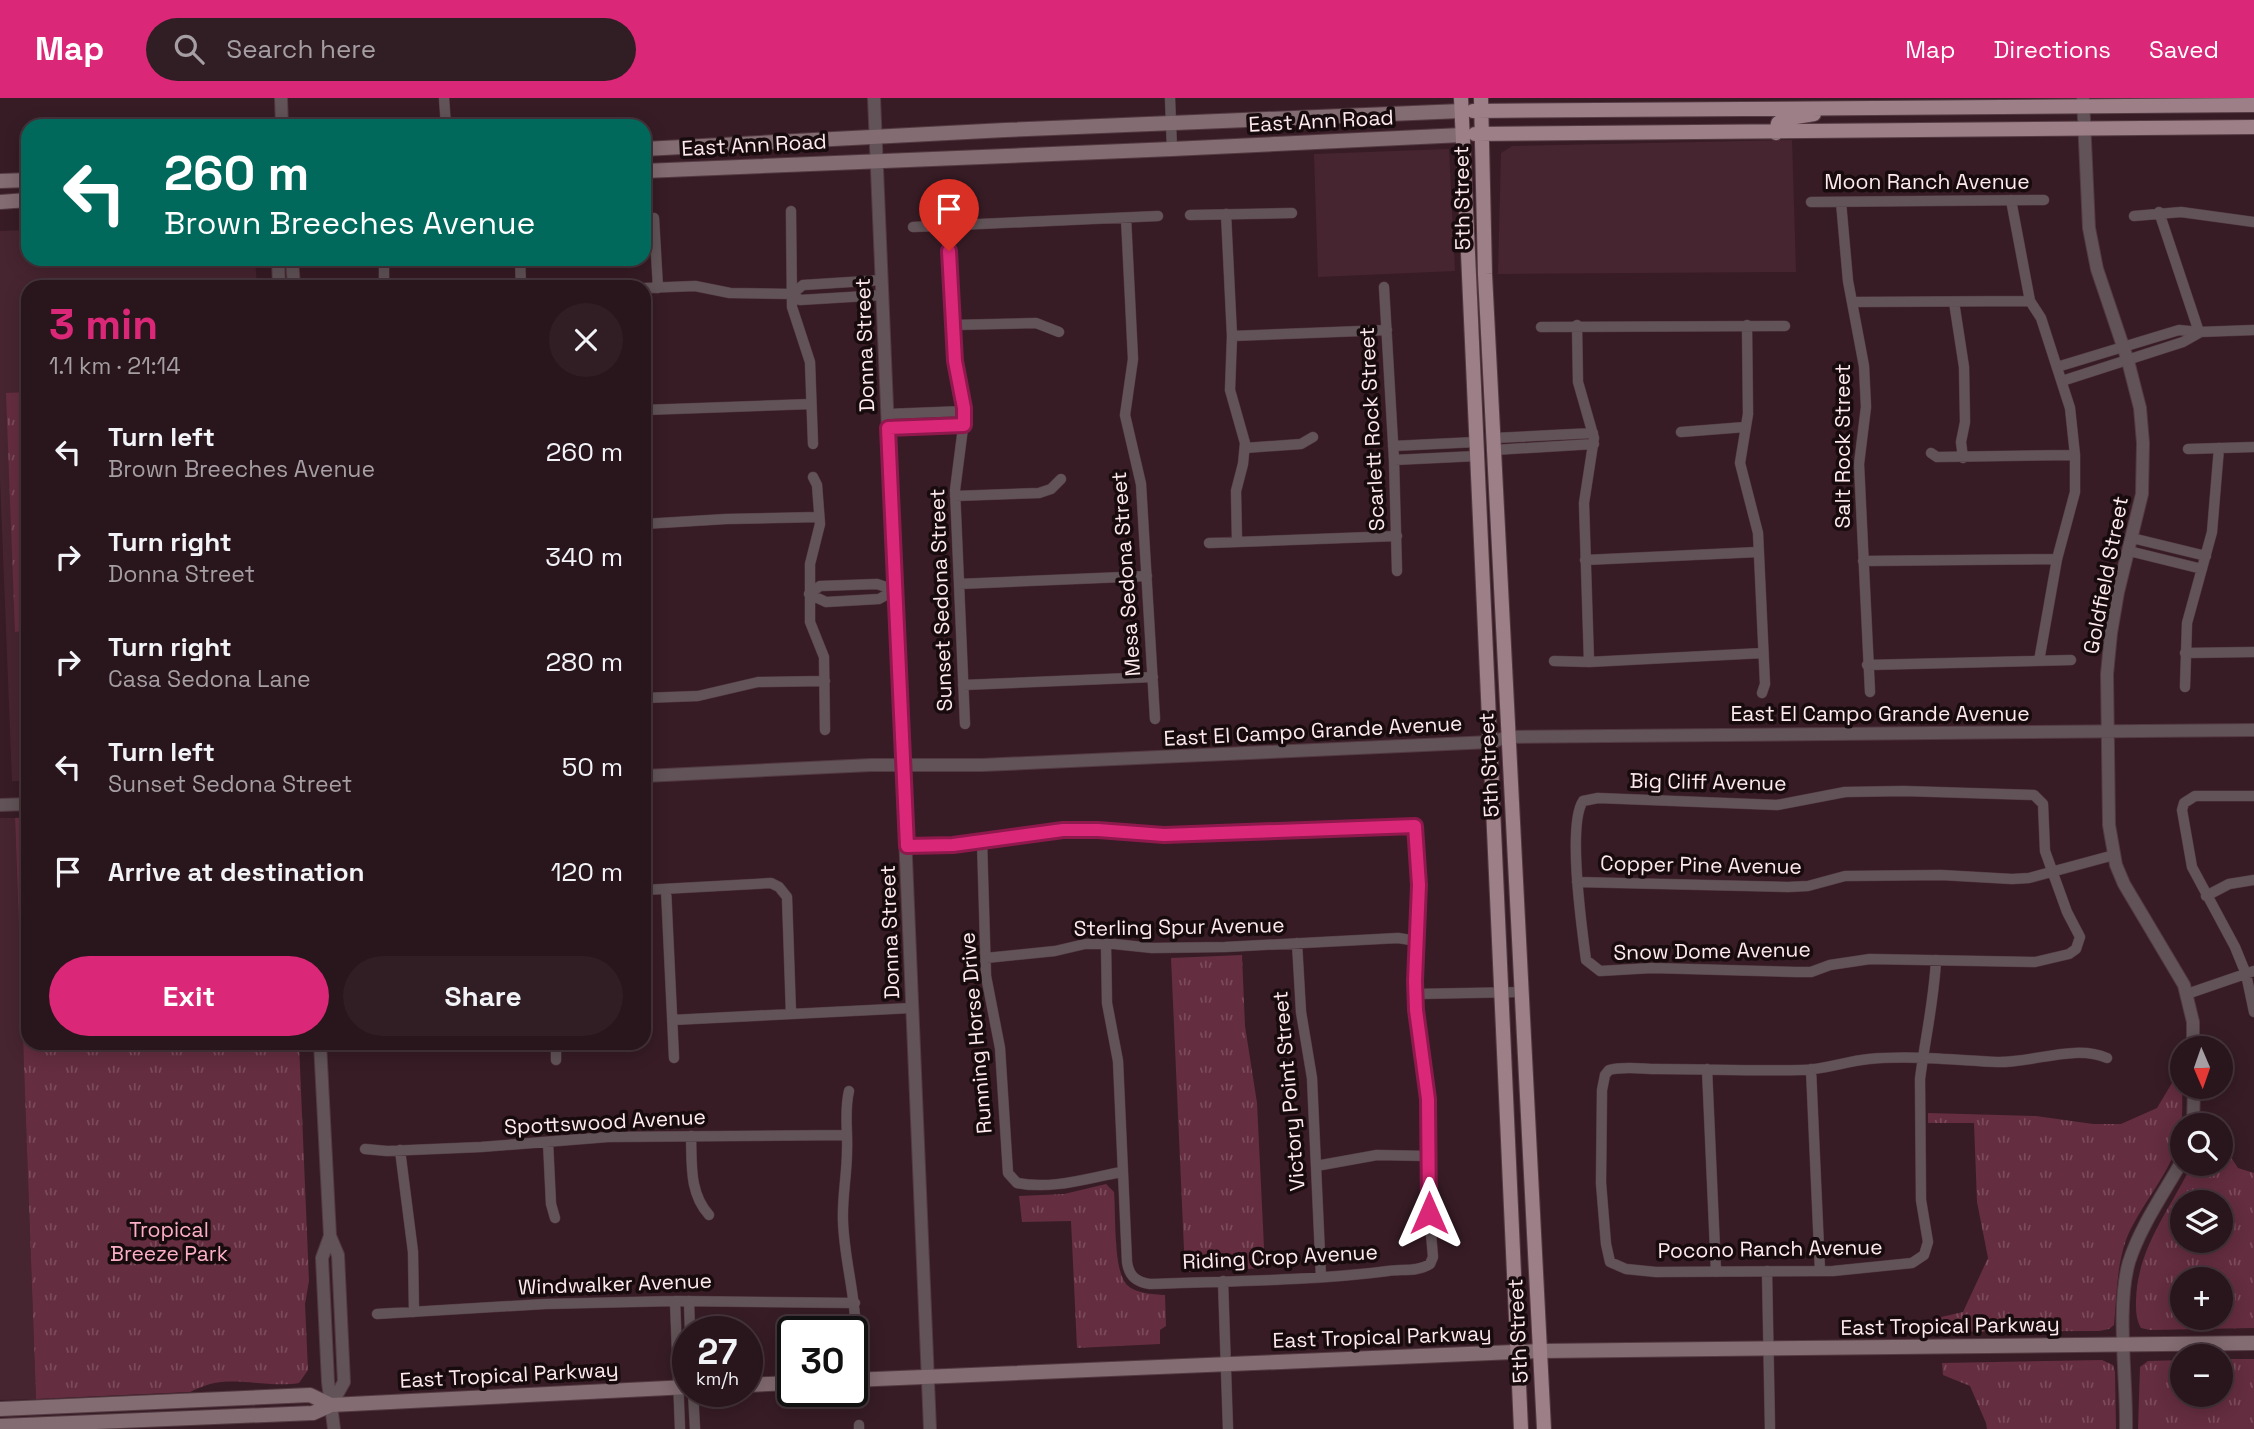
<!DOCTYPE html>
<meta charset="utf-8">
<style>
body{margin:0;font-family:"Space Grotesk",sans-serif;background:#311e25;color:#f1f3f6;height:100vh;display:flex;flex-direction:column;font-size:26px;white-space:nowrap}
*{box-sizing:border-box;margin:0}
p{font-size:23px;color:#a59fa3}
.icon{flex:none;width:38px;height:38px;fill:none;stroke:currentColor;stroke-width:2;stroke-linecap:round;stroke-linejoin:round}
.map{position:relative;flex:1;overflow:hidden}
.panel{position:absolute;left:21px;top:182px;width:630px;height:770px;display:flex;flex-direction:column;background:#29151c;border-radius:21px;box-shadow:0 4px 18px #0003,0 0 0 2px #45343b}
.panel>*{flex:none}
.guide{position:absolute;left:21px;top:21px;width:630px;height:147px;border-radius:21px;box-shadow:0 4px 18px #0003,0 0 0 2px #45343b;background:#00695c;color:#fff;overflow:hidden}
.needle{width:46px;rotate:178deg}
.buttons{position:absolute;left:2170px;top:938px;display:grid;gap:14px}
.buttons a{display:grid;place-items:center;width:63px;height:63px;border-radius:50%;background:#29151c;box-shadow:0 4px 18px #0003,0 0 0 2px #45343b;font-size:35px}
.speed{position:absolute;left:672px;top:1218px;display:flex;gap:14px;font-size:35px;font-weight:700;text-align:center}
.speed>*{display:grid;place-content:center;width:91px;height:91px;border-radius:50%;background:#29151c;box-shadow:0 4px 18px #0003,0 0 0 2px #45343b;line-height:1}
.speed small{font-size:18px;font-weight:400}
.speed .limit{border:4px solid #111;border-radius:10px;background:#fff;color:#111}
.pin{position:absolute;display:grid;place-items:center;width:60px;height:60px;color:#fff;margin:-72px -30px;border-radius:50% 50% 50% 0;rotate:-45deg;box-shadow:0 0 7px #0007}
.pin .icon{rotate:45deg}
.me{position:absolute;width:77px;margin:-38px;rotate:0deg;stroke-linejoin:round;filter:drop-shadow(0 0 5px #0008)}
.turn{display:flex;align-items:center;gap:24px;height:147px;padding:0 28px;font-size:32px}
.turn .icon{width:91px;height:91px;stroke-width:2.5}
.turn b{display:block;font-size:49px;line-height:60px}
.round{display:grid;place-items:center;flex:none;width:74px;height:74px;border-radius:37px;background:#311e25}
.headline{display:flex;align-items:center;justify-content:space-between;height:119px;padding:0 28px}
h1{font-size:42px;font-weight:700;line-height:52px;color:#db2777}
.button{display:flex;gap:14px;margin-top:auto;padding:14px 28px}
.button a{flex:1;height:80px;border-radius:42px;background:#db2777;color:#fff;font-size:28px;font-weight:700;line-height:80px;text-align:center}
.button a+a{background:#311e25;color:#f1f3f6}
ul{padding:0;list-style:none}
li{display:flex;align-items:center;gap:21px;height:105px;padding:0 28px}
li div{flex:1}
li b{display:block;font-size:26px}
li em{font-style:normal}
header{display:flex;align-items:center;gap:42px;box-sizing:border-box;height:98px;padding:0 35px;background:#db2777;color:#fff}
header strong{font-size:33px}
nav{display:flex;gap:38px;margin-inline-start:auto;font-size:24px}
.search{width:490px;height:63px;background:#311e25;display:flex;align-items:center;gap:18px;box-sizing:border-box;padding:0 24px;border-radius:38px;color:#a59fa3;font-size:26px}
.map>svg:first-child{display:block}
</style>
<header>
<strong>Map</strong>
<div class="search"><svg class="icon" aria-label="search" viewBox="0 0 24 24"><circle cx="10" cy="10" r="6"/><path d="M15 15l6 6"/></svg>Search here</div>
<nav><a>Map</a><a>Directions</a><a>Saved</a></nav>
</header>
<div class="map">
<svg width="2254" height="1331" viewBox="0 0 2254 1331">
<defs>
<pattern id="grass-tufts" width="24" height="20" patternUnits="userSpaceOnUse" patternTransform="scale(1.75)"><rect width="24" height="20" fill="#642d40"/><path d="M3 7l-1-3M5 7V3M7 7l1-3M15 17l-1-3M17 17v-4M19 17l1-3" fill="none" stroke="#7b4b5c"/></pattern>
</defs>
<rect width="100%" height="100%" fill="#371c25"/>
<path fill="#472530" d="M1792,42l4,132 -298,2 3,-121 11,-7z
M1449,51l6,122 -137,6 -4,-123z
M28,132v29h227l2,28h-229v494h-16l-12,-303v-247z
M0,720h15l21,581 -36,1z"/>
<path fill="url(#grass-tufts)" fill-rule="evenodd" d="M28,294v238l-13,2 -9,-239z
M28,719v226h271l10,238 -4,23 3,66 -9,13c-29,5 -60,-6 -89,1 -7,2 -14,5 -20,8l-154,7 -21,-581z
M1242,857l3,71 12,77 8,165 -80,4 -14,-314z
M2175,980h7c0,22 2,45 -5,68 -11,33 -38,61 -51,94 -10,29 -9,56 -12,85l-5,4 -10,2 -184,1v-9l48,-11 25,-54 -11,-56 -3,-79h-46v-10l108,3 57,8h28l36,-16z
M2221,1044l17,26 16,5v155l-104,2 -9,-2c-5,-9 -5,-16 -5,-27 1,-53 34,-91 56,-137h29zM2221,1104v39h-39v-39zM2221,1181v39h-39v-39z
M1106,1086l8,8c2,21 -1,79 13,93 10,9 25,9 38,10l1,31 -6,4v14l-83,4 -6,-127 -49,1 -3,-26 45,-2z
M2221,1261h33v70h-116l2,-62 8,-6 34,-1v35h39z
M2102,1262l11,5 2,7 1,57h-129l-1,-6 -16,-37 -27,-11 -1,-12z"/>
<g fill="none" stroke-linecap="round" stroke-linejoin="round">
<g stroke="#533941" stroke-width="11">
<path id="minor" d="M444,0l2,28
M1170,0l2,51
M2011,102l19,101 11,17 29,90 5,47v37l-18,67 -18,102
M1811,104l233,-2
M1841,104l7,79 16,85 2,41 -7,57 11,228
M791,113l1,96 18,55 3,82
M2159,114l40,120
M1226,116l6,122 -2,54 15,53 -2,21 -7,27 1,51
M1190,117l102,-2
M2134,118l47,-4 73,10
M654,120l4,70
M1126,120l7,141 -8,56 16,69 14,235
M947,128l8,135 9,59 -9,70 10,234
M913,129l245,-11
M384,161v28
M520,161l1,28
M1384,189l10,173 3,111
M644,190l51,-2 35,7 62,1 8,6 83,-5
M792,196l11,-9 79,-5
M1853,204l177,-1
M1954,204l10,65 1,55 -4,20 2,16
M953,227l83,-2 23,9
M1577,227l1,57 16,56 -10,65 5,159
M1747,227l1,89 -8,49 18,70 7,151 -3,9
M1541,229l244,-1
M1232,238l155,-6
M2057,269l122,-37 20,2 55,-2
M2062,283l121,-39 16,-9
M644,312l167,-6
M888,316l76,-3
M888,330l76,-2
M1681,334l64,-5
M1494,340l99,-5
M1393,348l83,-4
M1245,350l56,-4 12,-7
M2188,351l66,-2
M1494,352l100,-6
M1931,355l6,4 138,-2
M1394,362l83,-4
M813,379l4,8 3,39 -10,40v58l14,35 1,73
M955,398l84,-3 12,-4 10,-10
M644,426l82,-5 93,-2
M2132,440l74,18
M1209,445l188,-7
M2129,453l73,18
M1585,462l173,-8
M1863,463l194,-2
M877,486l18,6 -16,9 -53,3 -17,-8 11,-8z
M959,486l188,-8
M2185,555l69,-1
M1554,563l35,1 174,-9
M1867,567l204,-5
M963,587l190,-8
M2185,589l2,-64 25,-91 7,-84
M644,600l54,-2 60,-14 67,-1
M1904,693l130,4 9,9 2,47 22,61 13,25 -4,12 -7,5 -34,8 -165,-3 -40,6 -19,7h-15l-144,-4 -52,3 -14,-11c-4,-31 -19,-135 -3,-159l15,-3 179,7 68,-13z
M2254,698h-59l-11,7 -2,7 10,57 43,80 11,27 8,38
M982,743l4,135 14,72 8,125 9,10c36,7 70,-5 105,-11
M907,748l46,-1 110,-15h35l66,5 251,-9 4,59 -3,125 10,58 2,31v100l5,58 -3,7c-12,8 -28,5 -42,7 -78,10 -158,10 -238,13 -14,-2 -21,-8 -23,-22l-9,-201 -11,-58 -1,-59
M1577,784l211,5 20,-1 37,-10 96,-1 71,4 17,-1 85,-23
M666,791l8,169
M644,792l127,-7 8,4 8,10 4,117
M2206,798l23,-12 25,-4
M1297,845l4,69 11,66 9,199
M986,860l69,-7 30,-7h29l38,4 73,-1 173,-9 19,3
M1936,862c-2,41 -11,79 -16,119l1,121 7,42 -4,13 -12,8 -79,8 -177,1 -30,-3 -16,-7 -4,-18 -5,-61 1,-93 3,-15 4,-5c15,-4 33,-1 48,-1 48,0 96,2 144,1 23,0 45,-9 68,-11 42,-4 86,1 128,3 36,1 78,-18 110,-4
M1415,896l107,-2
M2187,896l67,-23
M672,922l239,-12
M556,945v17
M1707,971l9,203
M1811,971l9,202
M849,993c-5,20 -1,40 -2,60 0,23 -5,46 -4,70 1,38 13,75 13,114
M691,1038c1,28 -2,57 18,79
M548,1044l3,62 4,14
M365,1051l22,2 94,-4 127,-10 239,-2
M400,1052l13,102 1,60
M1316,1068l61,-11 52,1
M1767,1173l3,158
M1223,1183l5,148
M675,1203l5,128
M689,1203l1,31
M377,1216l168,-10 130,-3 180,2
M693,1293l2,38
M859,1327v4"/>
</g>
<g stroke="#533941" stroke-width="14">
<path id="tertiary" d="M281,0l1,28
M874,0l56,1331
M2083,0l6,130 8,41 31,92 12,47 3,35 -1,51 -24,98 -7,41 -4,41 2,151 7,40 8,19 60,101 9,37v26
M278,161l1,28
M292,161l2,28
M644,678l227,-11h111l508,-23 19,-5 745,-7
M0,707l28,-1
M320,945l10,193 8,19 6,127 -13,23
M2193,1027l1,-38
M330,1138l-8,22 6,124 6,47
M2126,1331c1,-49 -10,-122 3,-167 11,-35 35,-69 53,-101"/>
</g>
<g stroke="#533941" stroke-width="16">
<path id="secondary" d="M644,51l361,-19 456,-19
M644,73l528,-22 290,-14
M0,83l28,-1
M0,104l28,-2
M852,1282l688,-29 714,-8
M747,1287l46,-2
M0,1311l310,-14 21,10
M0,1328l313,-13 18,-8 357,-18"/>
</g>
<g stroke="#533941" stroke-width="16">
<path id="primary" d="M1461,0l60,1331
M1481,0l4,176 59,1155
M1473,13l781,-6
M1776,35l2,-10 6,-4 30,-5
M1475,36l779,-7"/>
</g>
<use href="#minor" stroke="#615357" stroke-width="10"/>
<use href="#tertiary" stroke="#615357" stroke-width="12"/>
<use href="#secondary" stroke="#836c72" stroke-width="14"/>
<use href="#primary" stroke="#9c7f87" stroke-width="14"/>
</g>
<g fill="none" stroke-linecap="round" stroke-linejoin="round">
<g stroke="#8e194d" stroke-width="18">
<path id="route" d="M949,153l6,110 9,47v17l-76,3 19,418 46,-1 110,-15h35l66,5 251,-9 4,59 -4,96 1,29 12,89 1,114"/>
</g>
<use href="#route" stroke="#db2777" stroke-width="12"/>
</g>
<g text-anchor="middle" stroke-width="7" stroke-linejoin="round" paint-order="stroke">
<g font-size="21" fill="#fde9ee" stroke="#170b0e">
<text transform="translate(1321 23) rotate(-3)" y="7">East Ann Road</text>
<text transform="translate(754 47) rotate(-3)" y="7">East Ann Road</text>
<text x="1927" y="91">Moon Ranch Avenue</text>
<text transform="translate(1462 100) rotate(-91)" y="7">5th Street</text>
<text transform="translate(865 247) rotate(-92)" y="7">Donna Street</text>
<text transform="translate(1372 331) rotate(-93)" y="7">Scarlett Rock Street</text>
<text transform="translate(1843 348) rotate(-90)" y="7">Salt Rock Street</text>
<text transform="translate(1126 476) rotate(-94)" y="7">Mesa Sedona Street</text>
<text transform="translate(2106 477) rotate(-79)" y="7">Goldfield Street</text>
<text transform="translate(941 502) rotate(-92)" y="7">Sunset Sedona Street</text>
<text x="1880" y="623">East El Campo Grande Avenue</text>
<text transform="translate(1313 633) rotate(-3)" y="7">East El Campo Grande Avenue</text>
<text transform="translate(1489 667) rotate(-93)" y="7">5th Street</text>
<text transform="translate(1708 684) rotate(1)" y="7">Big Cliff Avenue</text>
<text transform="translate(1701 767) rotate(1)" y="7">Copper Pine Avenue</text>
<text transform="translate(1179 829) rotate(-1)" y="7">Sterling Spur Avenue</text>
<text transform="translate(890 834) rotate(-92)" y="7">Donna Street</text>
<text transform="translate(1712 853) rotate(-1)" y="7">Snow Dome Avenue</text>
<text transform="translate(976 935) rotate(-95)" y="7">Running Horse Drive</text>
<text transform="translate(1289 993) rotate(-95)" y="7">Victory Point Street</text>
<text transform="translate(605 1024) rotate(-3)" y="7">Spottswood Avenue</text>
<text transform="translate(1770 1151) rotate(-1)" y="7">Pocono Ranch Avenue</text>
<text transform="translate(1280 1159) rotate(-3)" y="7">Riding Crop Avenue</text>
<text transform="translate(615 1186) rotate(-2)" y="7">Windwalker Avenue</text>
<text transform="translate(1950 1228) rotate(-1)" y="7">East Tropical Parkway</text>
<text transform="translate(1518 1233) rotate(-93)" y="7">5th Street</text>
<text transform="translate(1382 1239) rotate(-2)" y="7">East Tropical Parkway</text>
<text transform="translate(509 1277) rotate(-3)" y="7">East Tropical Parkway</text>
</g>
<g font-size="21" fill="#fcafc6" stroke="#170b0e">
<text x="169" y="1139">Tropical<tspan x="169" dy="24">Breeze Park</tspan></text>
</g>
</g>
</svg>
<div class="buttons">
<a><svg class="needle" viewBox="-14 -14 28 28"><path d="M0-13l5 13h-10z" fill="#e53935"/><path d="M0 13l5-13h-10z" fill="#a59fa3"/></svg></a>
<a><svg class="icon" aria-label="search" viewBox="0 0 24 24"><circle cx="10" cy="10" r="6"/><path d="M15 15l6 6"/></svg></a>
<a><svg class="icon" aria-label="layers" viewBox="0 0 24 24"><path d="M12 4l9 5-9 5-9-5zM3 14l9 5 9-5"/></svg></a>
<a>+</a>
<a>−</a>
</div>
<div class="speed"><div>27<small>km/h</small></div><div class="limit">30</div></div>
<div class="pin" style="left:949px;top:153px;background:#d93025"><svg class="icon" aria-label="arrive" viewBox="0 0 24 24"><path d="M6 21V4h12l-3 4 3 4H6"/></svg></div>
<svg class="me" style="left:1429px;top:1115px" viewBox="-20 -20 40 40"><path d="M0-17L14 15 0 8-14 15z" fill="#db2777" stroke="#fff" stroke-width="4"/></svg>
<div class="guide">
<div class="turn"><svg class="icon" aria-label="left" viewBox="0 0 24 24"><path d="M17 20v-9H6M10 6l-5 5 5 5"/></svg><div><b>260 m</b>Brown Breeches Avenue</div></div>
</div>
<section class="panel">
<div class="headline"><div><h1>3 min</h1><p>1.1 km · 21:14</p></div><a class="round"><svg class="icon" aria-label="close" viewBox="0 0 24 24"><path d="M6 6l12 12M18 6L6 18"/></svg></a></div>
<ul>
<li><svg class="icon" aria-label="left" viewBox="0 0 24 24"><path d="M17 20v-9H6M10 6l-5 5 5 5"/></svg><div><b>Turn left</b><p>Brown Breeches Avenue</p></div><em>260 m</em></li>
<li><svg class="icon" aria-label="right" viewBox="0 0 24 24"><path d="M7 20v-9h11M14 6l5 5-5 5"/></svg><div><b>Turn right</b><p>Donna Street</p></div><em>340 m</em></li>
<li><svg class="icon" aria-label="right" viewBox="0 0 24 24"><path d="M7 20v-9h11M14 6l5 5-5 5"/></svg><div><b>Turn right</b><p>Casa Sedona Lane</p></div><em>280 m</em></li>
<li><svg class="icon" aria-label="left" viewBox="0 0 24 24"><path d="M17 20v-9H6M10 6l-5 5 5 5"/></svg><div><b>Turn left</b><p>Sunset Sedona Street</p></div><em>50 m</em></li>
<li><svg class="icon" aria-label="arrive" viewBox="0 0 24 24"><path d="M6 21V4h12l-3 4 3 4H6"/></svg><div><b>Arrive at destination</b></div><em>120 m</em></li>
</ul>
<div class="button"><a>Exit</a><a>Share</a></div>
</section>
</div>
